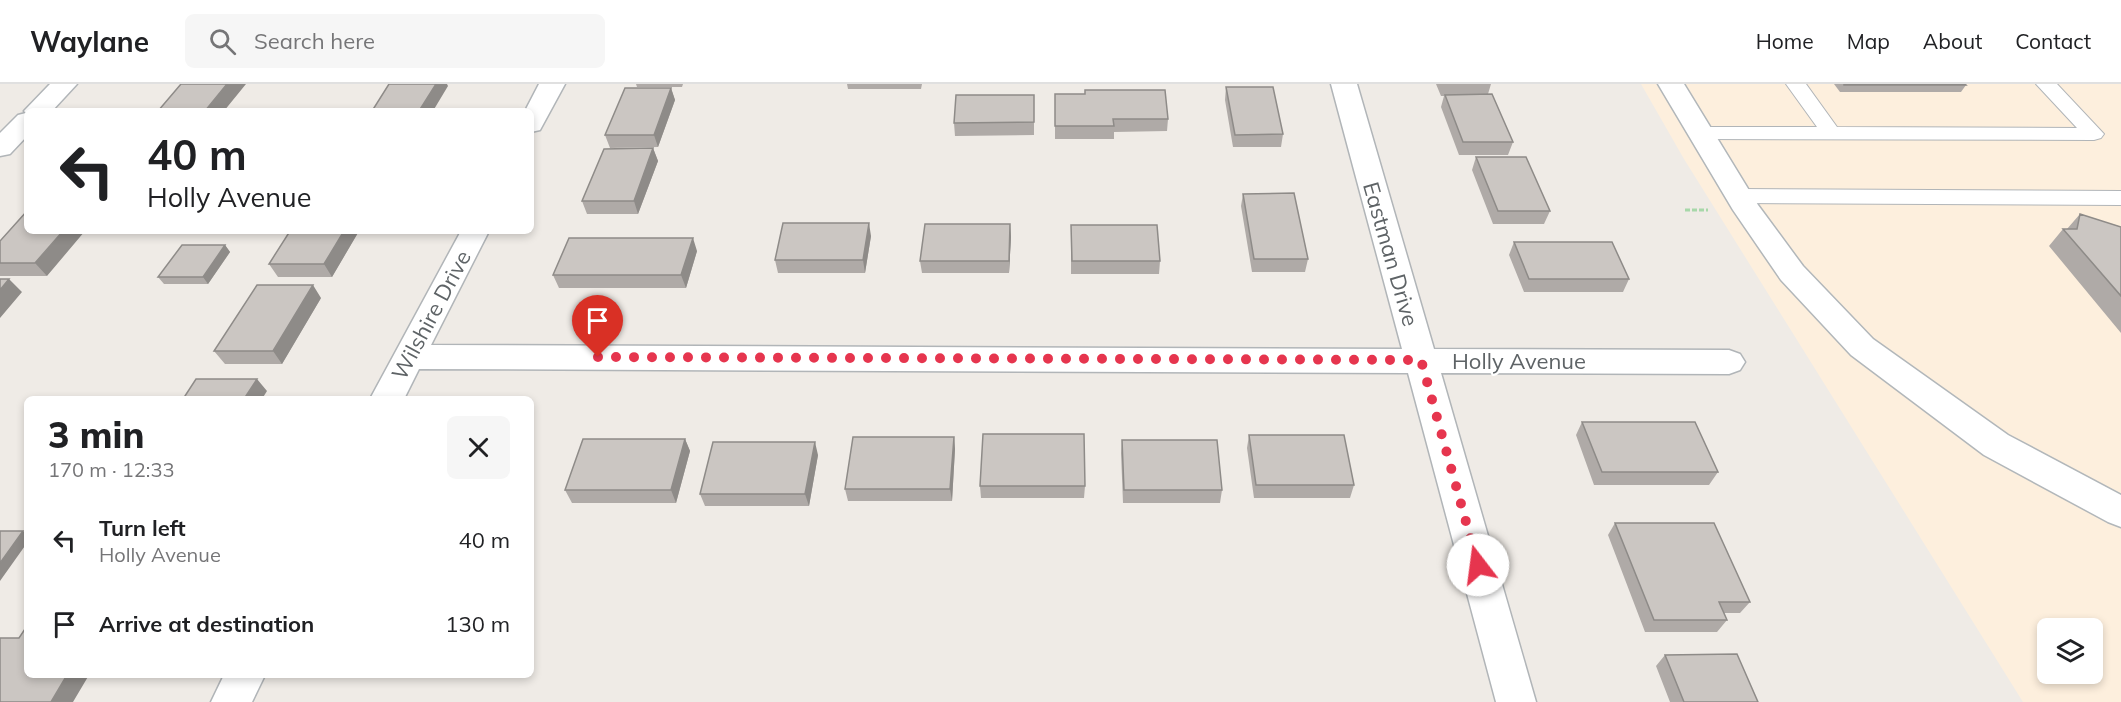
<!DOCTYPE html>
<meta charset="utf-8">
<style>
body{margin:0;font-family:Mulish,sans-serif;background:#f6f6f6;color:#202124;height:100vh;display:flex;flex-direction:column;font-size:22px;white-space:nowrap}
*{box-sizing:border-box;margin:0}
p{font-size:20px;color:#757577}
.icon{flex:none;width:33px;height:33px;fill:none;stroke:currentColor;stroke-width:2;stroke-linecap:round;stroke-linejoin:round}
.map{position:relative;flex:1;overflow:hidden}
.details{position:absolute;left:24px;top:312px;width:510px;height:282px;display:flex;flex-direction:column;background:#fff;border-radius:9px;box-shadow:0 3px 9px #0003}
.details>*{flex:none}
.banner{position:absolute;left:24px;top:24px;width:510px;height:126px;border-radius:9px;box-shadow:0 3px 9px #0003;background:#fff;color:#202124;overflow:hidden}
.buttons{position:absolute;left:2037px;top:534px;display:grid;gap:12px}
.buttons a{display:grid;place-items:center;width:66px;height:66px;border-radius:9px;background:#fff;box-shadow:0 3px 9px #0003;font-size:30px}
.pin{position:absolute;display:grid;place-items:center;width:51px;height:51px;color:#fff;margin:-62px -26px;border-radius:50% 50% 50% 0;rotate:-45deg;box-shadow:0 0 6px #0007}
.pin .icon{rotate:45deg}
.me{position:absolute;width:66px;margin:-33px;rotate:345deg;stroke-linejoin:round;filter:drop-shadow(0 0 4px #0008)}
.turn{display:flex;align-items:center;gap:21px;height:126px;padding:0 24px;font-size:27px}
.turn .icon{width:78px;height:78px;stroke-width:2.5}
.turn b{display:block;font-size:42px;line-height:51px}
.round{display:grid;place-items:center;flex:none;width:63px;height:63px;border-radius:9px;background:#f6f6f6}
.headline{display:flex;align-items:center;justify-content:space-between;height:102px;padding:0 24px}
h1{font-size:36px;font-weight:800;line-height:45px}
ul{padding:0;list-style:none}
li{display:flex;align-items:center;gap:18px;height:84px;padding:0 24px}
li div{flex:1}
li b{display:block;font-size:22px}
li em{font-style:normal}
header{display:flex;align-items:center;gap:36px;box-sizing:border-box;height:84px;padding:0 30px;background:#fff;border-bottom:2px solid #e0e0e0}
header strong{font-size:28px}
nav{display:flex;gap:33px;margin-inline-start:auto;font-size:21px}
.search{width:420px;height:54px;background:#f6f6f6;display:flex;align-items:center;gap:15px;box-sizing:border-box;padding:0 21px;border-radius:9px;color:#757577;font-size:22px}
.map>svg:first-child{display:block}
</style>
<header>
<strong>Waylane</strong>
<div class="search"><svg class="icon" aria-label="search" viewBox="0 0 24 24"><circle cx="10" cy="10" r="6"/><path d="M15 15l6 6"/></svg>Search here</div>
<nav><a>Home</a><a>Map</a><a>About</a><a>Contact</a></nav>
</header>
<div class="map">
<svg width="2121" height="618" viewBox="0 0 2121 618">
<rect width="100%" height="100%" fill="#efebe6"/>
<path fill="#fdefdd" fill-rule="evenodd" d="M1641,0h480v618h-98l-339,-543zM2048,544h44v46h-44z"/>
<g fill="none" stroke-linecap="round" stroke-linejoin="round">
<g stroke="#b1b5b8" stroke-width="2">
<path id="lane" d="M1786,0h20l31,43 240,1 -41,-44h21l47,50 -3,4 -7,2 -394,-1 -7,-2 -3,-4 3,-4 7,-2h117z
M1739,105l382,2v14l-382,-2 -8,-2 -3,-5 3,-5z"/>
</g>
<g stroke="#b1b5b8" stroke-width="3">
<path id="street" d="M50,0h27l-25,27h-25v25l-17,18 -10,2v-23l18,-18 8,-2 -2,-2z
M539,0h26l-25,46 -9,2v-21h-6z
M1331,0h26l77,265 295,1 11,4 5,8 -5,8 -11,4 -288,-1 95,329h-40l-88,-329 -989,-4 -15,30h-34l91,-168h28l-58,114 971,4z
M224,591h41l-13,27h-41z"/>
</g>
<g stroke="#b2b7ba" stroke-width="3">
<path id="secondary" d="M1658,0h26l74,121 45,61 70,73 135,96 113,60v32l-13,-5 -124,-67 -133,-100 -70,-75 -48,-70z"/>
</g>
<path stroke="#a7d8a9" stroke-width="3" stroke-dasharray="5 2" stroke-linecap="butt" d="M1685,126h23"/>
<use href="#lane" fill="#fff" fill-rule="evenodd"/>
<use href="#street" fill="#fff" fill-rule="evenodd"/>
<use href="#secondary" fill="#fff" fill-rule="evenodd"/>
</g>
<path fill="#afaaa7" d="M636,0h47l-1,3h-45z
M847,0h75l-1,5h-73z
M1436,0h55l-3,10 25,48 -5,13h-49l-18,-48 3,-11h-3z
M1834,0h131l1,1 -5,7h-121z
M1226,3l57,47 -2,13h-48l-8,-47z
M671,4l4,12 -17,47 -48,1 -5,-13z
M1055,10l113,25 -1,12 -53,1v7h-59z
M1034,11v40l-79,1 -1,-13z
M653,64l5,13 -20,53h-51l-5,-13z
M1476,73l74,54 -6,13h-51l-21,-54z
M1243,110l65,65 -3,13h-53l-11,-66z
M27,127l20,65h-47v-35z
M2080,130l41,13v106l-72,-87 14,-17h4z
M1010,140l1,13 -2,36h-87l-2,-12z
M1071,141l89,36 -1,13h-88z
M290,147h69l-27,46h-54l-9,-13z
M871,152l-6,37h-87l-3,-13z
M1514,158l115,37 -6,13h-99l-15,-37z
M225,161l5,7 -22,32h-44l-6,-7z
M697,167l-11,37h-127l-6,-13z
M321,214l-39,66h-57l-11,-13z
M1582,338l136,50 -9,13h-115l-18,-50z
M1249,351l105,50 -4,13h-96l-7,-50z
M954,353l1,12 -3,52h-104l-3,-12z
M685,355l5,12 -14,52h-104l-7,-13z
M1122,356l100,50 -2,13h-97l-2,-50z
M818,371l-9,51h-104l-5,-12z
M980,402h105l-1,12h-103z
M1615,439l135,79 -10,11h-16l3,7 -10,12h-72l-37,-97z
M1665,571l93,47h-88l-14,-36z"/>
<path fill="#8e8b88" d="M227,0h19l-22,27h-19z
M436,0h11l1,2 -15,25h-14z
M671,4l4,12 -17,47 -4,-12z
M653,64l5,13 -20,53 -4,-13z
M869,139l2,13 -6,37 -2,-13z
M1010,140l1,13 -2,36v-12z
M63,147h22l-38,45 -12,-13z
M344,147h15l-27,46 -8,-13z
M693,154l4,13 -11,37 -5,-13z
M225,161l5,7 -22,32 -5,-7z
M9,195l13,13 -22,26v-28z
M313,201l8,13 -39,66 -9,-13z
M257,295l10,12 -5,8h-18z
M954,353l1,12 -3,52 -2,-12z
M685,355l5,12 -14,52 -5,-13z
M815,358l3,13 -9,51 -4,-12z
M23,447l4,3v9l-27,38v-18z
M67,591h22l-16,27h-22z"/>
<path fill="#cbc6c2" stroke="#8e8b88" stroke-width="1.5" d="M181,0h46l-22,27h-47z
M389,0h47l-17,27h-47z
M1844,0h121l1,1h-122z
M1226,3h47l10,47 -48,1z
M625,4h46l-17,47h-49z
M1085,6h80l3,29h-55l1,7h-59v-32h30z
M1492,10l21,48h-50l-18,-47z
M956,11h78v27l-80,1z
M653,64l-19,53h-52l22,-52z
M1476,73h50l24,54h-52z
M1294,109l14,66h-54l-11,-65z
M27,127v20h36l-28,32h-35v-22z
M2080,130l41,13v69l-58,-67h14z
M783,139h86l-6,37h-88z
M925,140h85l-1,37h-89z
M1071,141h86l3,36h-88z
M290,147h54l-20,33h-55z
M569,154h124l-12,37h-128z
M1514,158h98l17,37h-100z
M182,161h43l-22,32h-45z
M0,195h9l-9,11z
M257,201h56l-40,66h-59z
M196,295h61l-13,20h-61z
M1582,338h113l23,50h-116z
M983,350h101l1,52h-105z
M1249,351h95l10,50h-98z
M853,353h101l-4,52h-105z
M583,355h102l-14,51h-106z
M1122,356h95l5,50h-98z
M713,358h102l-10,52h-105z
M1615,439h99l36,79h-31l8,18h-73z
M0,447h23l-23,32z
M27,542v49h40l-16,27h-51v-64h19z
M1737,570l21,48h-74l-19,-47z"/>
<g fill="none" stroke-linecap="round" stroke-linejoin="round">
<path stroke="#e6354e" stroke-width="10" stroke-dasharray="0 18" d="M598,273l823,3 57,205"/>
</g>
<g text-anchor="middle" stroke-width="4.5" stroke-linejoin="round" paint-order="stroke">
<g font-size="22" fill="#5e6366" stroke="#fff">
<text transform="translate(1391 170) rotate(74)" y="8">Eastman Drive</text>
<text transform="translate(431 231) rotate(-62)" y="8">Wilshire Drive</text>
<text x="1519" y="285">Holly Avenue</text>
</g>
</g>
</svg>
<div class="buttons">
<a><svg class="icon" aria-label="layers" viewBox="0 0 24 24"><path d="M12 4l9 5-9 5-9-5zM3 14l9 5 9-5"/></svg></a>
</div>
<div class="pin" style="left:598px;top:273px;background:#d93025"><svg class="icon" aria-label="arrive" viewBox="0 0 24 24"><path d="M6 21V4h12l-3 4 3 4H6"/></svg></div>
<svg class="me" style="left:1478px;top:481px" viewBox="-20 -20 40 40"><circle r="19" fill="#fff"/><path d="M0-13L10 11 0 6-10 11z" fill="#e6354e"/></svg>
<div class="banner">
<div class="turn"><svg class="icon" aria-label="left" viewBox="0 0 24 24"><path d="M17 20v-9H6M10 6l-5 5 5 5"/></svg><div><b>40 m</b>Holly Avenue</div></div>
</div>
<section class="details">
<div class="headline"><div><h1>3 min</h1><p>170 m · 12:33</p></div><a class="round"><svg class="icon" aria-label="close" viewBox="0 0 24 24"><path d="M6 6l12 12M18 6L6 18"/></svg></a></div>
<ul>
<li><svg class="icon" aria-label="left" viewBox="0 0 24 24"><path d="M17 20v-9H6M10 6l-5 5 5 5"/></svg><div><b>Turn left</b><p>Holly Avenue</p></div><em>40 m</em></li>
<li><svg class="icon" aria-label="arrive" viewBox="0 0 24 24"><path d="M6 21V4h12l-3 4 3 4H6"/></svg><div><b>Arrive at destination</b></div><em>130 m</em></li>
</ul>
</section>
</div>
